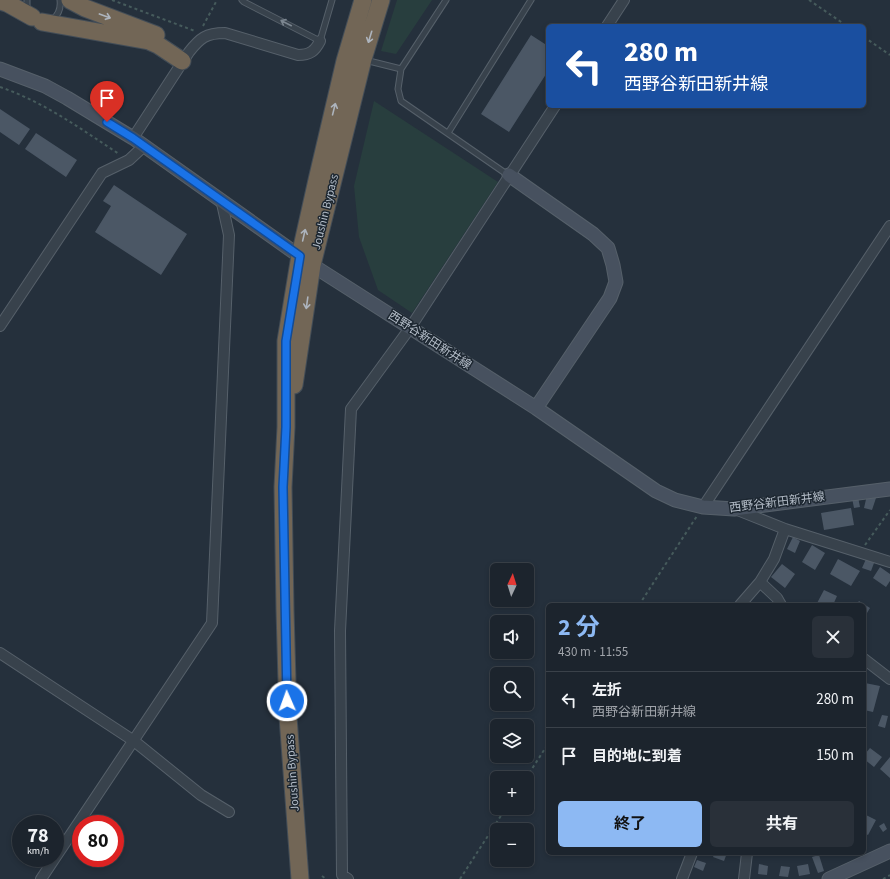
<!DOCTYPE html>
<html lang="ja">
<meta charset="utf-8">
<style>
body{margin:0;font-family:"Source Sans 3","Noto Sans JP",sans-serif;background:#293039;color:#f1f3f6;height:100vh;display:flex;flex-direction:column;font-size:15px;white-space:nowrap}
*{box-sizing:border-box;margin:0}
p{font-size:13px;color:#a0a4aa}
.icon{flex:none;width:22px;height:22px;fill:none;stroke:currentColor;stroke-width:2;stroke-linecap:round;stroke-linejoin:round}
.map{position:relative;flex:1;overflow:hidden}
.side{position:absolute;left:546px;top:603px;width:320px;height:252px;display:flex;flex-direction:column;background:#1c242d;border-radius:6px;box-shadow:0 2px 6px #0003,0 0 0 1px #3a4149}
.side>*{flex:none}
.hud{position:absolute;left:546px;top:24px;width:320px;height:84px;border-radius:6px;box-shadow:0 2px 6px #0003,0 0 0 1px #3a4149;background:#1a4fa0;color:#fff;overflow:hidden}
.needle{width:26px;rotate:4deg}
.tools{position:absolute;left:490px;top:563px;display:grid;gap:8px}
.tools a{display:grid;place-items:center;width:44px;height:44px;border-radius:6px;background:#1c242d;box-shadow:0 2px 6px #0003,0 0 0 1px #3a4149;font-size:20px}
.speed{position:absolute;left:12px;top:815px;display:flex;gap:8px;font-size:20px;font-weight:700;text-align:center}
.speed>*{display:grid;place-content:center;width:52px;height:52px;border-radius:50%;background:#1c242d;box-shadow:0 2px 6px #0003,0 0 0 1px #3a4149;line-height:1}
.speed small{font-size:10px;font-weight:400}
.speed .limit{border:6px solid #d22;background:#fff;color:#111}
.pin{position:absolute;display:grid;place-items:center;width:34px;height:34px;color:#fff;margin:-41px -17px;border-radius:50% 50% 50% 0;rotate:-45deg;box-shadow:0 0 4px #0007}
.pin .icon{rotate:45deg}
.me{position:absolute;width:44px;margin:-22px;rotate:358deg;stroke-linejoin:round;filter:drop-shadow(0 0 3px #0008)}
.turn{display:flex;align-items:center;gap:14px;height:84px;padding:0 12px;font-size:18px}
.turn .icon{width:52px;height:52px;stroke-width:2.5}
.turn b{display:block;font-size:28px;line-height:34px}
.round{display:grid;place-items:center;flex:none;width:42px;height:42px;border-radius:6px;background:#293039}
.summary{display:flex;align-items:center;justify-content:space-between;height:68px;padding:0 12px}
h1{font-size:24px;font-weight:700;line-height:30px;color:#8db9f3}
.button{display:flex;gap:8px;margin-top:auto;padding:8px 12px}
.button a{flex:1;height:46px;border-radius:6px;background:#8db9f3;color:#111;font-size:16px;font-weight:700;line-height:46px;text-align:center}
.button a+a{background:#293039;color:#f1f3f6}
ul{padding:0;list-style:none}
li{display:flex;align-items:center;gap:12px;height:56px;padding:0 12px;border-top:1px solid #3a4149}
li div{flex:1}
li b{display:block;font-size:15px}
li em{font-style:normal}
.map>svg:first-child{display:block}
</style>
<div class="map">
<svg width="890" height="879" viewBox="0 0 890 879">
<rect width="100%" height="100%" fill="#25303c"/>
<path fill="#283e3e" d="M397,0h35l-36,54 -15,-3z
M374,101l124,81 -86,131 -34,-23 -19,-53 -5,-51z"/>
<path fill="#4b5765" d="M531,35l17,11v25l-39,61 -28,-18z
M0,109l30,20 -11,16 -19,-13z
M36,133l41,27 -11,17 -41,-28z
M114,185l73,49 -26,41 -66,-43 16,-26 -8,-5z
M867,495l9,3 -4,12 -8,-2z
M858,497l2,10 -6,1 -2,-10z
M851,508l3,17 -30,5 -3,-17z
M793,537l7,4 -5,12 -8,-4z
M812,545l13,8 -10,17 -13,-8z
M838,559l22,12 -9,15 -21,-12z
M866,559l8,4 -3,8 -9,-3z
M782,564l13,10 -10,14 -14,-11z
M880,567l10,7v7l-4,6 -13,-9z
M824,590l13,6 -4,9h-17z
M859,601l11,7 -6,10v-13h-8z
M865,683l15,3 -7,26 -9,-2v-22z
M882,715l6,1 -3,12 -7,-2z
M870,748l12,9 -8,10 -10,-8v-4z
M890,757v21l-10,-9z
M864,814l12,6 -8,15 -4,-2z
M884,823l3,6 -4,3 -4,-6z
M715,853h12l-3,8 -11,-4z
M819,855l5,16 -6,2 -6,-16z
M697,860l9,3 -3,8 -9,-4z
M759,864l9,2 -1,9 -9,-1z
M808,864l2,10 -11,2 -2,-10z
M781,866l9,1 -2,10 -9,-1z"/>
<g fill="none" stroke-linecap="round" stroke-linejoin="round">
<g stroke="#56606a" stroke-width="7">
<path id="lane" d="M27,0v7l1,4
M242,0l2,2 76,39 12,-41
M446,0l-45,69 -3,20 3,12 107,74
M53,19c6,-5 8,-11 7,-19
M365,60l36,9
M448,133l83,-133"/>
</g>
<g stroke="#56606a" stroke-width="12">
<path id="street" d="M607,26l17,-26
M133,138l56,-86c11,-14 17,-19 36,-19l73,22c12,0 17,-4 22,-14
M0,326l102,-153 27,-13 15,-14
M703,507l187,-281
M735,509l50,20 105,33
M760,582l17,16 4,7
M740,605l20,-23 14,-23 11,-30
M0,653l134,88 67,54 28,17
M864,659l26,20
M55,858l157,-235 17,-388 -8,-36
M41,879l14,-21
M348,879l-6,-4 -2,-244 11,-222 59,-81 145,-222
M682,879l10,-26
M744,879l3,-26"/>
</g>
<g stroke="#56606a" stroke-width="15">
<path id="secondary" d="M0,69l45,17 22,12 66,40 179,127 224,143 120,83 19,9 28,7 31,2 156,-20
M509,175l84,59 15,14 5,17 3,17 -6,16 -74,110
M829,879l61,-28"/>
</g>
<g stroke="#434d57" stroke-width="19">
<path id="highway" d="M70,0l15,8 71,27
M0,1l7,2 25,14
M42,22l107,19 9,4 24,16
M294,385l18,-120 51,-206 18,-59
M300,879l-12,-162 -3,-107 -2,-123 3,-60v-86l14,-85 17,-76 28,-119 18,-61"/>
</g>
<path stroke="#465b5c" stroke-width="2" stroke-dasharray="3 3" stroke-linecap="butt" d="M112,0l83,31
M809,0l38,26
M203,26l14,-26
M864,37l26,18
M0,87c44,15 81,42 119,67
M865,545l25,-35
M639,605l58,-89
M526,778l22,-34
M322,876l4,3
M460,879l46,-71
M883,879l7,-4"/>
<use href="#lane" stroke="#38424c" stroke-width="5"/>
<use href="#street" stroke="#38424c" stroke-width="10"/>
<use href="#secondary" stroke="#47515f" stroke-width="13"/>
<use href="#highway" stroke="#726656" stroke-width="17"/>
</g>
<defs><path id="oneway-shaft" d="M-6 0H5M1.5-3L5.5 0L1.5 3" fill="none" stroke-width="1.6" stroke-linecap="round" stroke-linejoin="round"/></defs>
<g stroke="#adb4bd">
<use href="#oneway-shaft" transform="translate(105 16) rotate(20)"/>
<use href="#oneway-shaft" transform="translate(370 37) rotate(107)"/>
<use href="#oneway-shaft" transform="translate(334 109) rotate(-76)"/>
<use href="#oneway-shaft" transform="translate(304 235) rotate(-77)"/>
<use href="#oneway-shaft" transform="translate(307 303) rotate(98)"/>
</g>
<use stroke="#7c8690" href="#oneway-shaft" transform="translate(286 23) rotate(-153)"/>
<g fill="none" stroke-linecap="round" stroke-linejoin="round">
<g stroke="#114b97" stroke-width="10">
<path id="route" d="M107,122l26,16 167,118 -14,85v86l-3,60 4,214"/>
</g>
<use href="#route" stroke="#1a73e8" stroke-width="7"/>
</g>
<g text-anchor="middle" stroke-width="3" stroke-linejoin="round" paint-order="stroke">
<g font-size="12" fill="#b4bdc8" stroke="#1d2731">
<text transform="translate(325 212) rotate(-76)" y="4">Joushin Bypass</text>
<text transform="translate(430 340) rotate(33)" y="4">西野谷新田新井線</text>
<text transform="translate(777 502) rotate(-7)" y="4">西野谷新田新井線</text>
<text transform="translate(292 773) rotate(-94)" y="4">Joushin Bypass</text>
</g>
</g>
</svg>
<div class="tools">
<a><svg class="needle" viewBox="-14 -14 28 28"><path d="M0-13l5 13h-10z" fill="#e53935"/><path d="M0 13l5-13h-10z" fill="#a0a4aa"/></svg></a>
<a><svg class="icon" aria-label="sound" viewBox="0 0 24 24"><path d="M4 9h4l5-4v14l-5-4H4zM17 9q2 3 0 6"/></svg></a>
<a><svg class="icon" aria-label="search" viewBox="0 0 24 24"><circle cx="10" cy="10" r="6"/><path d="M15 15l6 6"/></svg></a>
<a><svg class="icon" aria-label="layers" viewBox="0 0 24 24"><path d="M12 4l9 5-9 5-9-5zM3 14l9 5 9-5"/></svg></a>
<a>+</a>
<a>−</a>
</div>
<div class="speed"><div>78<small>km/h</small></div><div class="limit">80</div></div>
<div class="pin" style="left:107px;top:122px;background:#d93025"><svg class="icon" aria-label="arrive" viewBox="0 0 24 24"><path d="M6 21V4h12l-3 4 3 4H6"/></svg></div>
<svg class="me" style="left:287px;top:701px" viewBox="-20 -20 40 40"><circle r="17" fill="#1a73e8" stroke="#fff" stroke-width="3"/><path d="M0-11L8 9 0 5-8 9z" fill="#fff"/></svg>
<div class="hud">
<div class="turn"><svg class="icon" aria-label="left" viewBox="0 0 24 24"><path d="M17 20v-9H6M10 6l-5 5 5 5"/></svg><div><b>280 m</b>西野谷新田新井線</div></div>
</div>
<section class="side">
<div class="summary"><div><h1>2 分</h1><p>430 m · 11:55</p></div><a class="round"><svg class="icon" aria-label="close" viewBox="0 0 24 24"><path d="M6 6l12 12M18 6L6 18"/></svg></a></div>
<ul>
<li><svg class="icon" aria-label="left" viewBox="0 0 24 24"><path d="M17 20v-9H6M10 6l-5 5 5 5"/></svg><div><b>左折</b><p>西野谷新田新井線</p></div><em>280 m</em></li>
<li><svg class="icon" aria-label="arrive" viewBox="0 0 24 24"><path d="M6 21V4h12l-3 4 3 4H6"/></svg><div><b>目的地に到着</b></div><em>150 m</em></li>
</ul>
<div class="button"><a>終了</a><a>共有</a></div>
</section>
</div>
